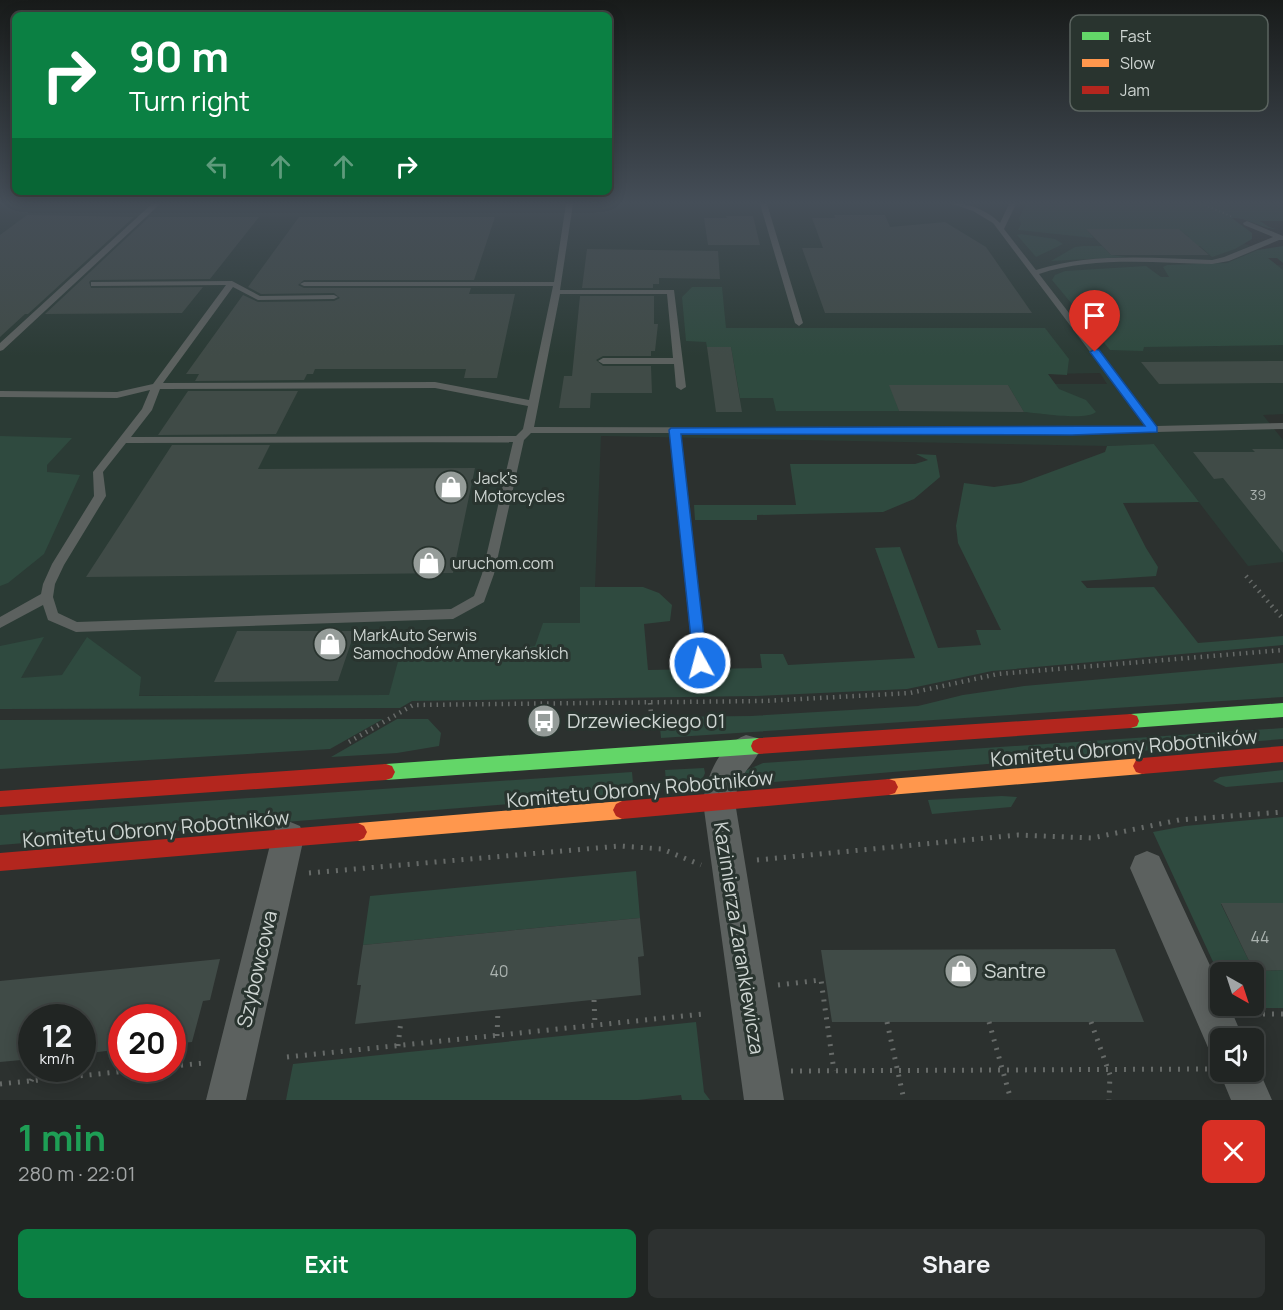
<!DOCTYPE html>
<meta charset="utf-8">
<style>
body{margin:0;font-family:Manrope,sans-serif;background:#2d3130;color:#f1f3f6;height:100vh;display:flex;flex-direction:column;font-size:22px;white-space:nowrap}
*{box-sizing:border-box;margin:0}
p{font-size:20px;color:#a2a5a6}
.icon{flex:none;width:33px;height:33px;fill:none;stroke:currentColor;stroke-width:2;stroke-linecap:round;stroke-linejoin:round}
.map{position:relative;height:1100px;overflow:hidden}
.sheet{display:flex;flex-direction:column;background:#212523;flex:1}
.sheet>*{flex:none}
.banner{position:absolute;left:12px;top:12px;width:600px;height:183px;border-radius:9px;box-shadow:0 3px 15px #0003,0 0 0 2px #3e4241;background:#0b8043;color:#fff;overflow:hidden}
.needle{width:39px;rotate:141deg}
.fabs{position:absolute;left:1210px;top:962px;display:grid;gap:12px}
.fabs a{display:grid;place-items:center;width:54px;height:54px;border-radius:9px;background:#212523;box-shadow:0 3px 15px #0003,0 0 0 2px #3e4241;font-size:30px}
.speed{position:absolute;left:18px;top:1004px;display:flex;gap:12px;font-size:30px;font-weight:700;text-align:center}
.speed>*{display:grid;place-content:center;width:78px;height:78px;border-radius:50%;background:#212523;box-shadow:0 3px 15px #0003,0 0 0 2px #3e4241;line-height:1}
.speed small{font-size:15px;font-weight:400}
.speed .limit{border:9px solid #d22;background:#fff;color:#111}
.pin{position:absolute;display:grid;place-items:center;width:51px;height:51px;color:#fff;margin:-62px -26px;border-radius:50% 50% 50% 0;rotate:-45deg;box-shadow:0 0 6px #0007}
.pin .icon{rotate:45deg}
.me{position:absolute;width:66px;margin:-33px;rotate:353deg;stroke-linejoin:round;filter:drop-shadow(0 0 4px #0008)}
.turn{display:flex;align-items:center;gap:21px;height:126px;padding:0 18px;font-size:27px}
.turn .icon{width:78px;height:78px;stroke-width:2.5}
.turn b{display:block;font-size:42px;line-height:51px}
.lanes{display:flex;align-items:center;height:57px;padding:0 18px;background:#0003;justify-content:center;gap:30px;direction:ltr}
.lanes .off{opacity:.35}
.round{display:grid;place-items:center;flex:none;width:63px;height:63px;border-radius:9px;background:#2d3130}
.overview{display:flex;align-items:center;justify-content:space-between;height:102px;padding:0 18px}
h1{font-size:36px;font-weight:700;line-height:45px;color:#1e9e55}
.cta{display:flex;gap:12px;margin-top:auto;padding:12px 18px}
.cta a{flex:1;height:69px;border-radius:9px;background:#0b8043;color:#fff;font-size:24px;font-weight:700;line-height:69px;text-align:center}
.cta a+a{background:#2d3130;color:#f1f3f6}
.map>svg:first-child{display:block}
</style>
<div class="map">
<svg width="1283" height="1100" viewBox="0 0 1283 1100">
<rect width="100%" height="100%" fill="#2c312f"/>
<path fill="#2b3b35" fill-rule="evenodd" d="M0,202h1190l51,40 26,11 -13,13 29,-1v149l-20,1 20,25v122l-35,4 -94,-122 -47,2 -506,-10 -10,253 -68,6 -523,1zM1100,373l7,11h-52l-7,-10z"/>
<path fill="#2f4a3f" d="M1027,202h256v19h-23l9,6 7,2c-16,-1 -27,-11 -44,-11l20,15v6l-17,10 -23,8 -12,-11h-37l26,-9 -10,-8h-93l8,9 -76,-8 3,-6 -2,-6z
M1021,234l34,5 8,5 -27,13 -19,-22z
M1083,246h19l9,9 16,2 -76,4 24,-14z
M1283,246v17l-6,-5h-9l15,12v75l-139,2 -1,4 -33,-1 -58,-70 3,-5 10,-4 81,-5 15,11h8l-6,-10 4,-2 60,-2 31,-13z
M692,287h30l4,41h319l24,31 -2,16 -19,-1 11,15 27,11 10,12c-10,9 -57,1 -72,0l-16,-27h-118l9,26h-123l-3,-13h-33l-9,-51h-24l-1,-5 -20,-1 -4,-44z
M0,436l72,2 -25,27v7l33,3 -36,79 -36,29 -8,3z
M1154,444l45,58 -76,1 23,45 12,19 -2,9 -75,5 6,7 67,-1 44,56 85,-7v9l-291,26 -85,18 -151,7 -344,5 -12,7 -400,1v-63l44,-9 -23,41 41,-3 25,-38 54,40 -2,19 250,-1 11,-41h93l42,-8 8,-23h37v-36h63l16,6 13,12 -2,16 -26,3 4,46 114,-2 -2,-14h23l5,11 127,-7 -40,-110 25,-1 38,101 43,-3 -5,-15h25l-43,-87 -2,-17 8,-43 30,4 27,-4 84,-31 2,-6z
M916,454l20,1 4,22 -26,22 -31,13 -126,3v5h-62l-1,-15h102l-6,-41h125l13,-4z
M1283,663v34l-622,41 -2,-21 92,-1 167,-10 45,-11 61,-9z
M383,719l-53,30 -330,20v-49z
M397,719h31l13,14 -2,13 -42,7 -66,4z
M1283,728v11l-544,46 -1,-11 25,-11z
M704,768l1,5 -6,14 -32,5 -2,-22z
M1283,770v12l-57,5 -13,-6 7,-4z
M632,772l2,22 -634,51v-30z
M1002,796l15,1 -6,10 -79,7 -4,-14z
M1283,817v86l-62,1 33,67 29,-1v38h-26l-5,-3 2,-33h-33v7l-68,-147 32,-6z
M636,871l4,47 -277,27 7,-49z
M696,1022l8,70 6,8h-28l-1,-5 -43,5h-352l7,-36z"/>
<path fill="#404b47" d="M27,215l107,2 -106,97h-3l-25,23v-102z
M834,215h51l5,12 55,-5 41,25 46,66h-207l-23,-65h21l-11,-30h23z
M726,216h27l7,29h-52l-4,-27h23z
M149,217h110l-49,62 -119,1 -2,2 2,6 112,-1 -21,26 -137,1z
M299,217h196l-21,63h-170l-6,5 6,3h167l-2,6h46l-18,84h-33l2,-9h-151l-2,5h-6l-3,6 -109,1 4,-7h-13l57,-79 15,7 76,-1 6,-3 -6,-5 -73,1 -13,-7z
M1086,229h93l30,26h-98z
M587,249l131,2 2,28 -61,-1v6h-6v4h-71z
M580,296h74v28h4l-3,27h-4v5h-48l-7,4 7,6h48l1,27h-61l-1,15h-31l5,-32h8z
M707,347h24l11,65h-26z
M1283,361v22l-124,1 -18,-22z
M889,385h119l16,27 -125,-1z
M188,391h110l-22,43 -118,1z
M172,445h98l-12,24 217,-1 -22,105 -367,4z
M1252,449h31v104l-60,-75 -9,1 -21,-27h62z
M237,631h118l-17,50 -124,1z
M1221,903h62v67l-29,1z
M640,918l4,38 -6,1 3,38 -286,29 6,-39h-4l6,-40z
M1115,949l29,73h-312l-11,-72z
M220,959l-10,41 -7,1 -11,41 -20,2v-27h-50v32l-40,5v-37h-50v42l-32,3v-81z"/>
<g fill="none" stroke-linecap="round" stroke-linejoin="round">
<path stroke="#666a68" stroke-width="2" stroke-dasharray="1 3" stroke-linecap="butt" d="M1197,202l36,15"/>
<path stroke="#666a68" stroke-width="4.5" stroke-dasharray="1.5 5" stroke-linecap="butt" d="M1246,576l37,43
M650,703l2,20
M349,742l64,-37 351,-4 146,-8 88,-19 285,-24"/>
<path stroke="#666a68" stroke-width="5" stroke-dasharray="2 7" stroke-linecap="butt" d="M757,860l261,-25 74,3 87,-18 104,-8
M309,873l311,-27 42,3 39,16
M778,985l43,-5 13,91
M594,1000l1,25
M1245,1014h38
M887,1022l17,78
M989,1022l22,78
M1091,1022l19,53 -1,25
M497,1036l1,-26
M398,1046l3,-26
M287,1057l416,-43
M172,1066l33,-3
M791,1071l418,-2
M31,1081l6,-13
M0,1084l157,-16"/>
<path fill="#5c615f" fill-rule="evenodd" d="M154,202h743l-3,2h-127l36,119 -4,3 -4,-3 -35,-119h-187l-13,86h114l12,97 -5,3 -5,-3 -2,-23h-71l-5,-3 5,-3h70l-6,-64h-107l-26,133 538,1 74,-2 -153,-203 -20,-12 -27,-9c19,0 40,7 54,21l10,-21h7l-13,27 32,41c55,-18 118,-12 176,-10l12,-3 49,-20 -29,-12 -1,-2 4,-2 36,15v4h-4l-50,21 -17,3c-57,-1 -119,-8 -173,10l117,152 127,-3v6l-211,5 -392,-1 27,230 -2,4 -5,2 -5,-2 -2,-4 -23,-230h-139l-7,7 -30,134 -9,25 -1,3 -31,17 -377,13 -28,-12 -5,-15 -43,23v-11l41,-23 2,-10 9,-20 42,-68 -1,-24 49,-63 8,-19 -33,8 -117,-1v-6l117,1 36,-8 73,-99 -132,1h-3v-4l141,-1 28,15 74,-1 4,2 -4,2 -76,1 -25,-13 -70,96 272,-1 94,18 24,-114h-249l-4,-2 4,-2h250l12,-78h-406l-157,146 -3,1v-8zM435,388l93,18 -5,23 -7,7 -385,1 21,-27 8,-21zM513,442l-31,132 -8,22 -23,13 -374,13 -19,-9 -5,-16 2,-13 9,-19 42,-69 -3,-24 23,-29z"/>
<path fill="#5c615f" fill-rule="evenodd" d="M746,735l11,3 4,10c-11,24 -22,22 -26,54l49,298h-40l-41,-298c4,-27 16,-57 43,-67z
M288,821l12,5 4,11 -58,263h-40l66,-263 4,-11z
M1147,851l12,5 62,133v16h8l14,33h-22v18l-11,-4 -80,-184 5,-12z
M1254,1059l18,41h-41l-12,-29 2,-4v4h33z"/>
<path fill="#63d668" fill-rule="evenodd" d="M1283,703v14l-152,11 -6,-2 -2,-5 2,-5 6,-2z
M759,738l6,3 2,5 -2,5 -6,3 -373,26 -6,-2 -3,-6 3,-6 6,-2z"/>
<path fill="#ff974d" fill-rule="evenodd" d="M1142,758l6,2 3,6 -3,6 -6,2 -253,21 -6,-2 -3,-6 3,-6 6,-2z
M622,801l6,3 3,6 -3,6 -6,3 -264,22 -6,-3 -3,-6 3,-6 6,-3z"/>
<path fill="#b3261e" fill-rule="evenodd" d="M1131,714l6,2 2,5 -2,5 -6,2 -372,26 -6,-3 -2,-5 2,-5 6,-3z
M1283,746v16l-141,12 -6,-2 -3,-6 3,-6 6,-2z
M386,764l6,2 3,6 -3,6 -6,2 -386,27v-16z
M889,779l6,2 3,6 -3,6 -6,2 -267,24 -6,-3 -3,-6 3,-6 6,-3z
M358,823l6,3 3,6 -3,6 -6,3 -358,30v-18z"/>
</g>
<linearGradient id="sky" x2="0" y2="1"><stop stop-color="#181b1a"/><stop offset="0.57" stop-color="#454e58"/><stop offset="1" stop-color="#454e58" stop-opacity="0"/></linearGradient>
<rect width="1283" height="356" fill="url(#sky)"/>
<path fill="#1a73e8" stroke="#114b97" stroke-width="1.5" d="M1095,349l4,1 58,77v5l-85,3 -391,-1 26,229 -2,4 -5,2 -6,-2 -25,-237 2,-2 474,-2 -55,-74z"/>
<defs>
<g id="shop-disc" transform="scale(1.725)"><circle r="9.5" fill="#959c99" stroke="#29342f"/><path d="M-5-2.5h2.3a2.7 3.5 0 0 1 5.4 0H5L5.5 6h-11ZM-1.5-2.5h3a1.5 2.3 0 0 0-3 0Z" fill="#fff"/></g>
<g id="bus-disc" transform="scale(1.725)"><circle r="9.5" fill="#959c99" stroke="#29342f"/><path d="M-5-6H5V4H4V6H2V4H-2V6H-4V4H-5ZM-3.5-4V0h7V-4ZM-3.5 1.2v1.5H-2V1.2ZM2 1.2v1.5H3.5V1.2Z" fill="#fff"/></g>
</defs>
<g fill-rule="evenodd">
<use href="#shop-disc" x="451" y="487"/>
<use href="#shop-disc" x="429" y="563"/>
<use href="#shop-disc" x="330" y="644"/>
<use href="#bus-disc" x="544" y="721"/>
<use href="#shop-disc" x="961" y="971"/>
</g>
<g text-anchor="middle" stroke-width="6" stroke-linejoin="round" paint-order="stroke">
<g font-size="14" fill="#aab2af">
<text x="1258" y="500">39</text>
</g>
<g font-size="16" fill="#ced5d2" stroke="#29342f" text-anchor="start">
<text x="474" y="484">Jack's<tspan x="474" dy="18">Motorcycles</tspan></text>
<text x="452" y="569">uruchom.com</text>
<text x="353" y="641">MarkAuto Serwis<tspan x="353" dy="18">Samochodów Amerykańskich</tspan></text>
</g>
<g font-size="16" fill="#aab2af">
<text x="1260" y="943">44</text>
<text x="499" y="977">40</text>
</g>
<g font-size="20" fill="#ced5d2" stroke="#29342f" text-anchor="start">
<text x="567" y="728">Drzewieckiego 01</text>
<text x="984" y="978">Santre</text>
</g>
<g font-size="20" fill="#ced5d2" stroke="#29342f">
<text transform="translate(1124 748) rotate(-5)" y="7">Komitetu Obrony Robotników</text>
<text transform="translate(640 789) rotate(-5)" y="7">Komitetu Obrony Robotników</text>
<text transform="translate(156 829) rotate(-5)" y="7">Komitetu Obrony Robotników</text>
<text transform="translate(739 938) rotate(81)" y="7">Kazimierza Zarankiewicza</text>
<text transform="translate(257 969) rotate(-77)" y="7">Szybowcowa</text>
</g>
</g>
<rect x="1070" y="15" width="198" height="96" rx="9" fill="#29342f" stroke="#5b6460" stroke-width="1.5"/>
<rect x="1082" y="32" width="27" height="8" fill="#63d668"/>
<rect x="1082" y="59" width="27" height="8" fill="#ff974d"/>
<rect x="1082" y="86" width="27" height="8" fill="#b3261e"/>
<g font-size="16" fill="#ced5d2">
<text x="1120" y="42">Fast</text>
<text x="1120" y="69">Slow</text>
<text x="1120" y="96">Jam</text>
</g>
</svg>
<div class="fabs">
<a><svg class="needle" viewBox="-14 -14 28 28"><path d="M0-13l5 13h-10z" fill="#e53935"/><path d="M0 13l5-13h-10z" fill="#a2a5a6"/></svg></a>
<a><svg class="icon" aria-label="sound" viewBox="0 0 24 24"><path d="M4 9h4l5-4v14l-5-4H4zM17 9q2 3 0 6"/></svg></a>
</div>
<div class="speed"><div>12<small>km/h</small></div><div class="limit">20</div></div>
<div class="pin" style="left:1095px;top:352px;background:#d93025"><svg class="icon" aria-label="arrive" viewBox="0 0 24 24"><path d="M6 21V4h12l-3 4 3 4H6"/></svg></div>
<svg class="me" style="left:700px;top:663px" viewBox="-20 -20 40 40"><circle r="17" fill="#1a73e8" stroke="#fff" stroke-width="3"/><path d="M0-11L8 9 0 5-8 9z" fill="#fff"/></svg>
<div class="banner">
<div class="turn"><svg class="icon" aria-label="right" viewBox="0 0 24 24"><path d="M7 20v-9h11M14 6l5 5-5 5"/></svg><div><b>90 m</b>Turn right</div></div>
<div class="lanes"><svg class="icon off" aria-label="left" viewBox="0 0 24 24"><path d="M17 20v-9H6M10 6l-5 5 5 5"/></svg><svg class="icon off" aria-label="ahead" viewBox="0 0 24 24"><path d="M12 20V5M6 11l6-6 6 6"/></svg><svg class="icon off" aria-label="ahead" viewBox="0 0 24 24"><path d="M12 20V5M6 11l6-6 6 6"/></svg><svg class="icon" aria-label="right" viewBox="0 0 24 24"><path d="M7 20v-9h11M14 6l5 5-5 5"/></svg></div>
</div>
</div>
<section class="sheet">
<div class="overview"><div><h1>1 min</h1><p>280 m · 22:01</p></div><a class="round" style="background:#d93025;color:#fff"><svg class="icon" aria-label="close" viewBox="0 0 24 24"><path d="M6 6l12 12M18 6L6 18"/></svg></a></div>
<div class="cta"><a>Exit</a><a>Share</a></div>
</section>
